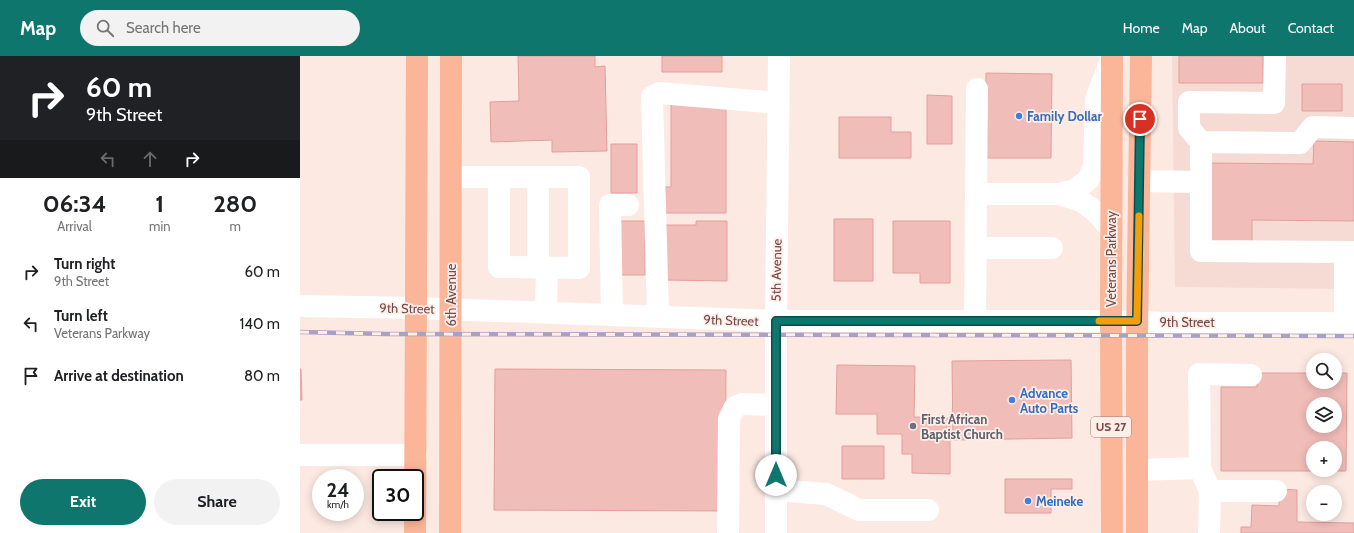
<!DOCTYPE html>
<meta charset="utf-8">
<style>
body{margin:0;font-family:Cabin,sans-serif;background:#f2f2f2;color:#202124;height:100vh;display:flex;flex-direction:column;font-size:15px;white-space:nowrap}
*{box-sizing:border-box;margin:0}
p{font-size:13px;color:#757577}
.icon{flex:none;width:22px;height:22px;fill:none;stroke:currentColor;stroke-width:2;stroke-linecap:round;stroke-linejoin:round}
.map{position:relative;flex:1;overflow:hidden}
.panel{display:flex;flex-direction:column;background:#fff;width:300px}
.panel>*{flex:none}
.top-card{background:#202124;color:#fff;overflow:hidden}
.buttons{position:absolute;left:1006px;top:297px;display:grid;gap:8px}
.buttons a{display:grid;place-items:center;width:36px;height:36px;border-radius:50%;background:#fff;box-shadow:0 2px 10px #0003;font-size:20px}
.speed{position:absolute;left:12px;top:413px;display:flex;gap:8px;font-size:20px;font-weight:700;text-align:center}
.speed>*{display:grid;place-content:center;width:52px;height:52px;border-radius:50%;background:#fff;box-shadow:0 2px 10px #0003;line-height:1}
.speed small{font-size:10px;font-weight:400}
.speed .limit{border:2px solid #111;border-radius:6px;background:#fff;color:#111}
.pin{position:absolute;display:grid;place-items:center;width:34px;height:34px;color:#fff;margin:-17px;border:2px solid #fff;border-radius:50%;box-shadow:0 1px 4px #0007}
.me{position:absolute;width:44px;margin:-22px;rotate:0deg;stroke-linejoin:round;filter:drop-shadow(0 0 3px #0008)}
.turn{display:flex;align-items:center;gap:14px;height:84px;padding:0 20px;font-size:18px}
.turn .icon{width:52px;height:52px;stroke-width:2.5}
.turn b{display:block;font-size:28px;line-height:34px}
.lanes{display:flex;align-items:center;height:38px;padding:0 20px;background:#0003;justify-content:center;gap:20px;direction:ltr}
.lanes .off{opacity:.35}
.eta{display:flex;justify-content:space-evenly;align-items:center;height:68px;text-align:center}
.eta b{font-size:24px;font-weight:800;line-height:28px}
.button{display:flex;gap:8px;margin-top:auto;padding:8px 20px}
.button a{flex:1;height:46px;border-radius:24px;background:#0f766e;color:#fff;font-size:16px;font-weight:800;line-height:46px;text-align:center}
.button a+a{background:#f2f2f2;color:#202124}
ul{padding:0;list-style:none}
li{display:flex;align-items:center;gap:12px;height:52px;padding:0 20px}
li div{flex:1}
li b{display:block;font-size:15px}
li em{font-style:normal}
header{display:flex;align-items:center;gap:24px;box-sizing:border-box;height:56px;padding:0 20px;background:#0f766e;color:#fff}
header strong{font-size:19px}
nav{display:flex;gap:22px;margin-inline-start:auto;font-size:14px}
.search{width:280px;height:36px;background:#f2f2f2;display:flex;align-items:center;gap:10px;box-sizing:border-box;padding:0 14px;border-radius:22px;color:#757577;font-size:15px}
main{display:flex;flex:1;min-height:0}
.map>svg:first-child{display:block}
</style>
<header>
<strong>Map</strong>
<div class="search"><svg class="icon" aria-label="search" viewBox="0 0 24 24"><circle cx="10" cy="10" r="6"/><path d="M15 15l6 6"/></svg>Search here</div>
<nav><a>Home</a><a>Map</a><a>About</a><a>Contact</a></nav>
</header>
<main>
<section class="panel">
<div class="top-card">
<div class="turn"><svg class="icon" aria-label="right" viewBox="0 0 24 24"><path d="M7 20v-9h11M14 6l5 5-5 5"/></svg><div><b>60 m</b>9th Street</div></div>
<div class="lanes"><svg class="icon off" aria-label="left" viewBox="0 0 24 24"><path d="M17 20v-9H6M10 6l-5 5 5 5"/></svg><svg class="icon off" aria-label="ahead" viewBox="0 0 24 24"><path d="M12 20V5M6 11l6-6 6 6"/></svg><svg class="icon" aria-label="right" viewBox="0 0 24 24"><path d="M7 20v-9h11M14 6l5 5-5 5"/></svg></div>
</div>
<div class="eta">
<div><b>06:34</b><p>Arrival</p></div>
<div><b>1</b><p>min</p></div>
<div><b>280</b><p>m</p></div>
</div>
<ul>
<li><svg class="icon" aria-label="right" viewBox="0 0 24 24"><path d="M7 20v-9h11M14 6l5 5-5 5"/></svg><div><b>Turn right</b><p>9th Street</p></div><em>60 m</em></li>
<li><svg class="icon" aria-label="left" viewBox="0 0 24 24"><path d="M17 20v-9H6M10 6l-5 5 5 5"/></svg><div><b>Turn left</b><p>Veterans Parkway</p></div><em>140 m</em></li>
<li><svg class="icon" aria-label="arrive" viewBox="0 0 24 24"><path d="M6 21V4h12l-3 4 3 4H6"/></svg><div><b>Arrive at destination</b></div><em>80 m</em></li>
</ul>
<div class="button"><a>Exit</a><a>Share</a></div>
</section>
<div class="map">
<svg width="1054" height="477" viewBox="0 0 1054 477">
<rect width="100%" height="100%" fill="#fce9e2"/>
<path fill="#f5dbd3" d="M872,0h182v233l-179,-2z"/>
<path fill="#f1bdb9" stroke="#e49e9a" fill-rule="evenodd" d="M218,0h77v11l10,-1 2,85 -55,1v-12l-61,2 -1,-40 29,-1z
M362,0h60v16h-60z
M879,0h84v27h-84z
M686,17l66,1 -1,84h-65z
M1002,28h40v27h-40z
M627,39l25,1v48h-25z
M371,48h55v109h-69v-26h14z
M539,61h52v15h20v26h-72z
M1014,85l40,1v79l-102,-1v27l-44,-1 1,-83 104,1z
M311,88h26v49h-26z
M534,163h39v62h-39z
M318,165h27v54h-27z
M396,165h31v60l-62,-1v-55h31z
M593,165h57v62h-30v-10h-27z
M771,304l1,78 -119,2 -1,-79z
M537,309l78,1 -1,51 36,1v56l-38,-1v-19h-10v-20h-25v-20h-41z
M0,313h1l1,31h-2z
M195,313l231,1 -1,141 -231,-1z
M957,317h56v9h22v-9h12l-1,98h-125v-84h36zM1013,348h22v22h-22zM1013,392h22v22h-22z
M542,390h42v33h-42z
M705,423h67v10h-21v24h-46z
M980,433l17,1v32l57,1v10h-113v-6h10l1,-22 27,1z"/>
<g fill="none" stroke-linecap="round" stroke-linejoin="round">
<path stroke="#fff" stroke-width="22" d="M975,0l-1,47 -85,-1v26l12,14v109l153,1
M901,86l99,1 13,-16 41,1
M151,121h128v91l-80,-1v-90
M839,125l62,1
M676,138l1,-105
M759,138l22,7 15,11 15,17
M676,192h76
M1045,196v71
M238,212v-91
M0,250l116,2 360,13h335l55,2h188
M246,257l1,-45
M312,259l-2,-110h18
M358,261l-6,-220 7,-4 119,10
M675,265l1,-127h83l16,-4 14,-11 5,-14 2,-66 15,-40
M0,399h116
M900,412l10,23h66
M837,414l63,-2 -1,-94 52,1
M476,434l50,4 33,16h69
M428,477l1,-114 6,-12 7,-3 34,1
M476,477v-212l3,-265
M909,477l1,-42"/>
<path stroke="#fbb69a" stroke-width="22" d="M115,477l2,-477
M150,477l1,-477
M812,477l-1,-212 1,-265
M837,477v-197l4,-280"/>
<g stroke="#a8a1c5" stroke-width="4.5">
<path id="rail" d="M0,276l87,2 967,2"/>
</g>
<use href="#rail" stroke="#ffeee8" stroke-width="3" stroke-dasharray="9" stroke-linecap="butt"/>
</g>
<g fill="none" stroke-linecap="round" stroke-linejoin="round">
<g stroke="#0a4d48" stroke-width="10">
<path id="route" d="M476,419v-154h361l3,-202"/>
</g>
<use href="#route" stroke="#0f766e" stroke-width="7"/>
<path stroke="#f59e0b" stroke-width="7" d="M799,265h38l2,-105"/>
</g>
<g fill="#3f7fe0" stroke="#ffeee8" stroke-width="1.5">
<circle cx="719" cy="60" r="4"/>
<circle cx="712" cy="344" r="4"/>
<circle cx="728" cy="445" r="4"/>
</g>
<circle fill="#6b7280" stroke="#ffeee8" stroke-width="1.5" cx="613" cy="370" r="4"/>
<g text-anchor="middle" stroke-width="3.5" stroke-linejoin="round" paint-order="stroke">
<rect fill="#ffeee8" stroke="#9d7b79" stroke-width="1" x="791" y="361" width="40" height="20" rx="3"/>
<g font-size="12" font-weight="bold" fill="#734a49">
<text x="811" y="375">US 27</text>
</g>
<g font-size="13" font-weight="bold" fill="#366cbe" stroke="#ffeee8" text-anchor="start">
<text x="727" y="65">Family Dollar</text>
<text x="720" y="342">Advance<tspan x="720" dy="15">Auto Parts</tspan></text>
<text x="736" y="450">Meineke</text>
</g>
<g font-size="13" fill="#734a49" stroke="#ffeee8">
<text transform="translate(811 203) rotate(-90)" y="5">Veterans Parkway</text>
<text transform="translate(476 214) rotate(-89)" y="5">5th Avenue</text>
<text transform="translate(151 239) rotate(-90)" y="5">6th Avenue</text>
<text transform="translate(107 252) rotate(1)" y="5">9th Street</text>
<text transform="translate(431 264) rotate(2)" y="5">9th Street</text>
<text x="887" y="271">9th Street</text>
</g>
<g font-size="13" font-weight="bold" fill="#5b616d" stroke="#ffeee8" text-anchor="start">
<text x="621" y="368">First African<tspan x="621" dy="15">Baptist Church</tspan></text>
</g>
</g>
</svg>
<div class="buttons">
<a><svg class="icon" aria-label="search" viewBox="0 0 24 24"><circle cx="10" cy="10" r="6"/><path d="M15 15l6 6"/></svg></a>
<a><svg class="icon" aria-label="layers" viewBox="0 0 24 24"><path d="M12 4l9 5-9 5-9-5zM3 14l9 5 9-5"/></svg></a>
<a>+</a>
<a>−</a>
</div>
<div class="speed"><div>24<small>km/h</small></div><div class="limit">30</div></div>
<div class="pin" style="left:840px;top:63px;background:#d93025"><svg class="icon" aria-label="arrive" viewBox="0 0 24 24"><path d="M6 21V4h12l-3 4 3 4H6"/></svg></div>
<svg class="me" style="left:476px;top:419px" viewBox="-20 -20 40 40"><circle r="19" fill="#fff"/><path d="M0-13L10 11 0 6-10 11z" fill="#0f766e"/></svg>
</div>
</main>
